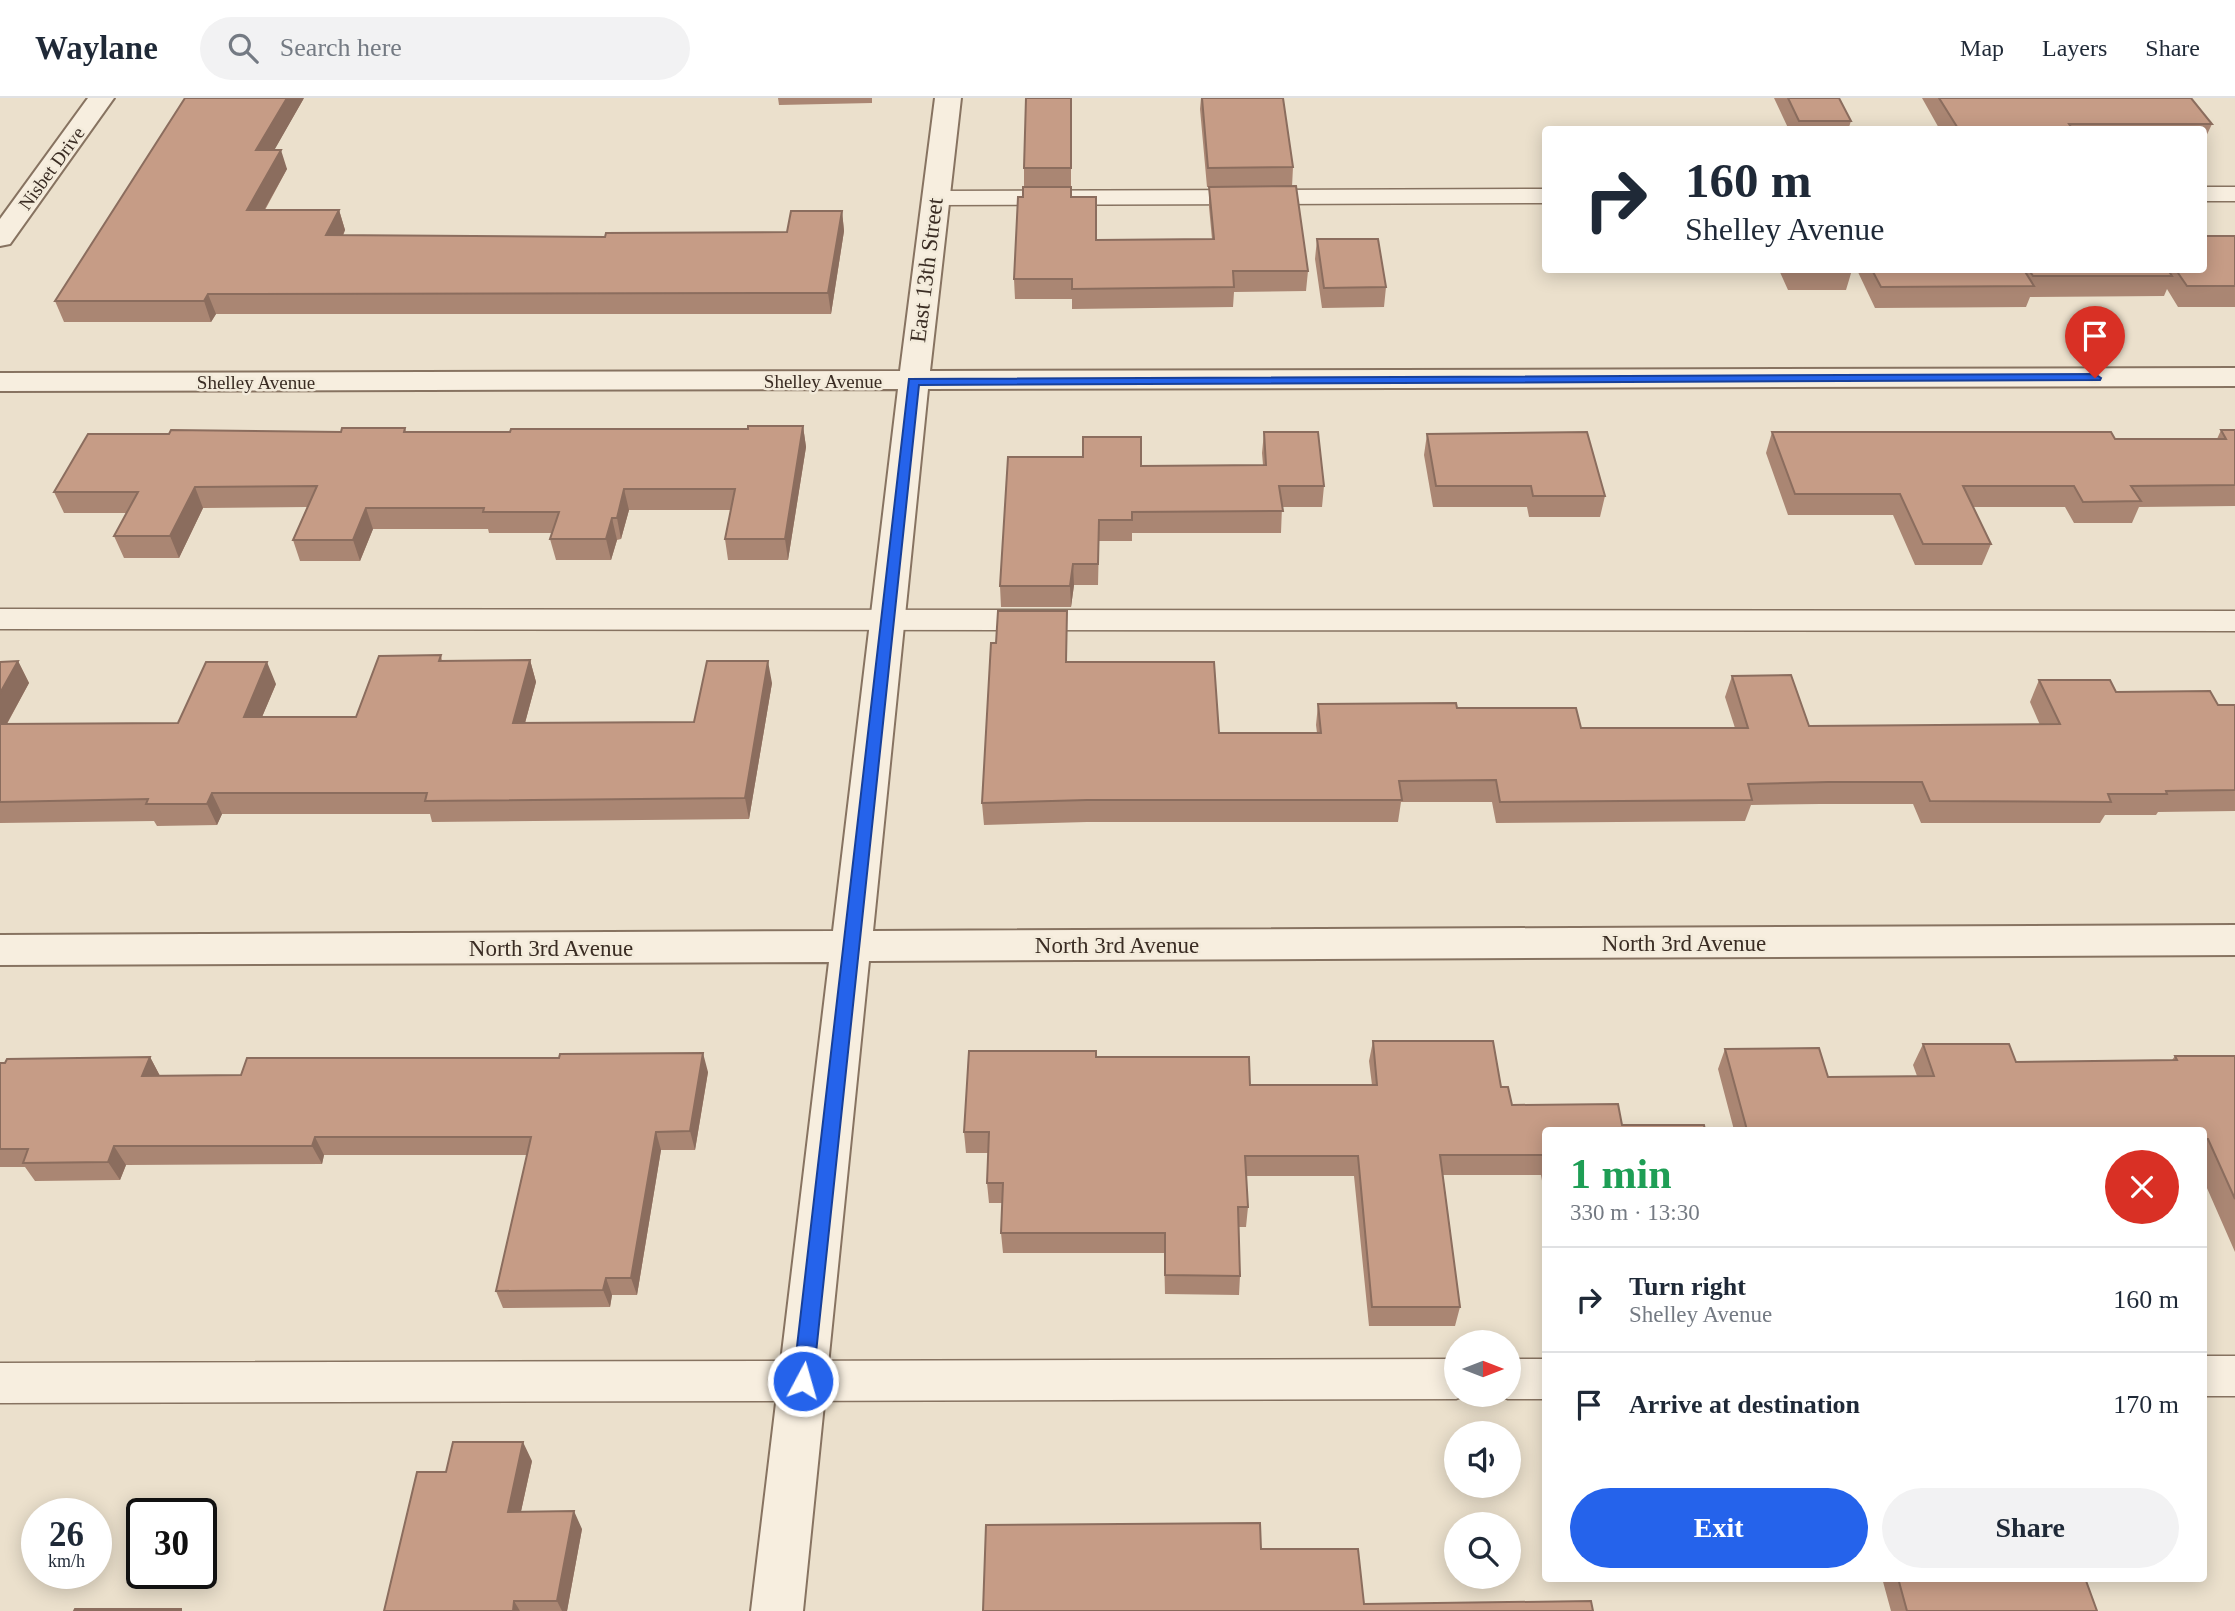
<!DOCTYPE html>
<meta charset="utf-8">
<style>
body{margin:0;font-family:"Times New Roman",serif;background:#f2f2f3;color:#1f2937;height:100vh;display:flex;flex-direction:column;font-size:26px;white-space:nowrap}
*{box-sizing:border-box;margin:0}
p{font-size:23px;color:#747a83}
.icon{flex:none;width:38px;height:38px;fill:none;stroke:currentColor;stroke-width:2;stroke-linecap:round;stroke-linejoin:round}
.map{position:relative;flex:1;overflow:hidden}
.drawer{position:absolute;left:1542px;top:1029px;width:665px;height:455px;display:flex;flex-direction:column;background:#fff;border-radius:7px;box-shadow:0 4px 18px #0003}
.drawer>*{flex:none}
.guide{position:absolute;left:1542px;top:28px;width:665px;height:147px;border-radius:7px;box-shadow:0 4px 18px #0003;background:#fff;color:#1f2937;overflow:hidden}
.needle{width:46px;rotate:90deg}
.controls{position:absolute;left:1444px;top:1232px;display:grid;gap:14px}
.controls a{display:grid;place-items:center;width:77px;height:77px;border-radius:50%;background:#fff;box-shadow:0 4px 18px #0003;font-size:35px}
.speed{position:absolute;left:21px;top:1400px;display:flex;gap:14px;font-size:35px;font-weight:700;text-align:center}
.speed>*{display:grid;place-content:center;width:91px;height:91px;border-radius:50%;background:#fff;box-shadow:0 4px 18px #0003;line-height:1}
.speed small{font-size:18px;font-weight:400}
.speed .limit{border:4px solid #111;border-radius:10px;background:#fff;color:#111}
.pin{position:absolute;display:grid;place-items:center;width:60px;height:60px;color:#fff;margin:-72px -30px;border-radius:50% 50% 50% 0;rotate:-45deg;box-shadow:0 0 7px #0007}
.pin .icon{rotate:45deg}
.me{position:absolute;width:77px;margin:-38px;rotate:6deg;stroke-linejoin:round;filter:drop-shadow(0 0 5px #0008)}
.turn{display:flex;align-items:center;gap:24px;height:147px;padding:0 28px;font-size:32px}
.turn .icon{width:91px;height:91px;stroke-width:2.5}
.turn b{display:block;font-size:49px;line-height:60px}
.round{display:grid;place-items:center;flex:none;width:74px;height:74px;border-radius:37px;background:#f2f2f3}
.overview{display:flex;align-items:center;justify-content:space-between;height:119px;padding:0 28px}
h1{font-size:42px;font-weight:700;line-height:52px;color:#1e9e55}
.button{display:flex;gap:14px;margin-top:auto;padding:14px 28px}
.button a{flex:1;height:80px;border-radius:42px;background:#2563eb;color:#fff;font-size:28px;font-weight:700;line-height:80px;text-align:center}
.button a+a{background:#f2f2f3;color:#1f2937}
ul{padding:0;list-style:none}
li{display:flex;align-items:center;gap:21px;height:105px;padding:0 28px;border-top:2px solid #e0e1e3}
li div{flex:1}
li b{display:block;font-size:26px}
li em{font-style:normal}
header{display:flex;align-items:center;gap:42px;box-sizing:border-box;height:98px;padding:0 35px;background:#fff;border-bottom:2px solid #e0e1e3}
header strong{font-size:33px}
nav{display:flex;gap:38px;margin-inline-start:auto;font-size:24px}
.search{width:490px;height:63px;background:#f2f2f3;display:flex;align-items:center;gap:18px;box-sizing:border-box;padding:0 24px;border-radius:38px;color:#747a83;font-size:26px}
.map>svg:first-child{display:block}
</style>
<header>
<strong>Waylane</strong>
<div class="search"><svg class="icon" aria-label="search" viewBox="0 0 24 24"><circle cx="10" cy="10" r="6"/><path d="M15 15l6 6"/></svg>Search here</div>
<nav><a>Map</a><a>Layers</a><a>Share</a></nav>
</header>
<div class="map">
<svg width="2235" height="1513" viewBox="0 0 2235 1513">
<rect width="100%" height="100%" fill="#ebe0cc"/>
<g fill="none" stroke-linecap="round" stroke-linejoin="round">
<g stroke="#877361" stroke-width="3">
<path id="service" d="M2203,89h32v14h-32z
M1545,91v14l-610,2 -9,-2 -3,-5 3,-5 9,-2z
M0,511l2235,2v20l-2235,-2z
M2203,1258h32v40h-32z
M1456,1261v36h11l-11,4 -1456,4v-40z
M1508,1261h37v40h-37l-11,-4h11z"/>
</g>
<g stroke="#877361" stroke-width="4">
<path id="minor" d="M88,0h26l-104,146 -10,2v-27z
M935,0h26l-31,273 1305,-3v18l-1307,3 -55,542 1362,-6v30l-1366,6 -66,650h-52l78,-649 -829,3v-30l833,-4 65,-542 -898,2v-18l900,-2z"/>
</g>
<use href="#service" fill="#f7eedf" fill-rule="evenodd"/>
<use href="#minor" fill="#f7eedf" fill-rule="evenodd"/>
</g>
<path fill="#aa8673" d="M304,0l-30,52 13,19 -22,41h74l6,20 -2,6 262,1 182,-5 55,-21 2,20 -13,83h-615l-5,8h-147l-9,-21z
M778,0h94v5l-93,2z
M1071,0v99l25,43 116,-1 -3,-32v-20h-2l-7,-78 1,-11h1l91,69 -1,20 16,84 -2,20 -72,1 -1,15 -161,2v-10h-57l-1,-20 10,-92v-19z
M1774,0h65l12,23 -3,9h-59z
M1922,0h269l21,26 -9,19v-13h-263z
M2235,138v71h-57l-11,-18 -3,7 -134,1 -4,10 -151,1 -18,-38h346z
M1317,141l69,48 -2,20 -62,1 -7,-49z
M1779,172h73l-6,20h-58z
M803,328l3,21 -18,113h-60l-3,-21 6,-29h-102l-8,29 -4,1 -6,20h-55l-6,-21 2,-6h-63l-1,-4h-115l-13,32h-60l-7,-21 14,-33 -104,1 -24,50h-55l-10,-22 13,-23h-63l-10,-21 287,-60 64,-4 1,4h104l238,-3z
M2221,332h14v76l-96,1 -7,16h-58l-9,-16h-92l18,37 -9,21h-67l-22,-50h-105l-22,-62 6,-21 343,7h102z
M1264,334l60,54 -2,21h-40l-1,26h-149v8h-33l-1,44h-24l-3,22h-70l-1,-21 141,-120 122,-1 -1,-12z
M1427,336l178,62 -5,21h-71l-2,-10h-94l-9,-52z
M1067,535v29l152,71h98l-1,-8 2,-21 139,4 124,20h154l-10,-31 7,-21 77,50 231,-1 -10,-23 9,-22 77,12 102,13h17v106l-77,1 -2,3h-51l-5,8h-179l-8,-19h-93l-69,1 -6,16 -249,2 -4,-21h-91l-3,20h-311l-103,3 -2,-22 14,-160z
M441,557l1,6 88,-1 6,22 -11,41 169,-1 78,-39 -23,136 -317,3 -2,-8h-208l-5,11 -60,1 -3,-5 -154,2v-161l18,-1 11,22 -22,41 171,-1 98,-39 -14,33h94z
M1373,943l128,46 11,18 33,25v68l-4,-23h-98l17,132 -5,19h-86l-15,-150h-108l2,31 -2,20h-7l1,49 -1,19 -74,-1 -1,-41h-161l-2,-20 2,-30h-14l-2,-20 1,-30h-22l-2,-21 132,-75 154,28h122l-3,-24z
M1923,946l93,18 156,-2 3,-4h60v196l-32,-73v-49h-469l-16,-61 7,-20 103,28 89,-1 -4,-11z
M150,959l10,19 548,-4 -13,78h-34l-24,145h-25l-2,12 -107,1 -7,-17 31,-136h-203l-2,9 -196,1 -6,15 -85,1 -10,-14h-25v-104z
M532,1363l-11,50 61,18 -15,82h-183z
M1882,1480h203l12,33h-206z"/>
<path fill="#8b6d5e" d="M287,0h17l-41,72 -7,-20z
M281,52l6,19 -34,61 -6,-20z
M339,112l6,20 -12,26 -7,-21z
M842,113l2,20 -13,83 -3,-21z
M208,196l8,20 -5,8 -7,-21z
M803,328l3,21 -18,113 -3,-21z
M195,389l8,21 -24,50 -9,-22z
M624,391l5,21 -8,29 -4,-21z
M366,410l7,21 -13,32 -7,-21z
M612,420l5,22 -6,20 -5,-21z
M1073,466l1,21 -3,22 -1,-21z
M530,562l6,22 -17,63 -6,-22z
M18,563l11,22 -29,53v-43z
M768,563l4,22 -23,136 -4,-21z
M267,564l9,22 -23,54 -9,-21z
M212,695l10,21 -5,11 -10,-21z
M703,955l5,19 -13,78 -5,-19z
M150,959l10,19h-18z
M656,1034l5,18 -24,145 -6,-17z
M315,1039l9,18 -2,9 -10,-18z
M114,1048l12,19 -6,15 -12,-18z
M606,1180l6,17 -2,12 -7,-17z
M523,1344l9,19 -15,69 -9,-18z
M574,1413l8,18 -15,82h-5l-5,-10z
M514,1503l6,10h-7z"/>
<path fill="#c69c86" stroke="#8b6d5e" stroke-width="2" d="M185,0h102l-31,52h25l-34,60h92l-13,25 279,2 1,-4 181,-1 4,-21h51l-14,82 -620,1 -4,7h-149z
M1026,0h45v70h-47z
M1202,0h81l10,69 -85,1z
M1788,0h51l12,23h-52z
M1939,0h252l21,26h-143l4,6h-114z
M1296,88l12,85h-75l1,16 -162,2v-10h-58l4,-82h5v-10h48v10h25v43l118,-1 -5,-52z
M2203,138h32v50h-48l-11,-16h27z
M1317,141h61l8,48 -62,1z
M1872,172h152l10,16 -153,1z
M2029,172h139l4,6h-139z
M748,328h55l-18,113h-60l10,-50h-111l-7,29h-5l-6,21h-56l9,-27h-76l1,-4h-118l-13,32h-60l24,-54 -122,1 -25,49h-56l24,-44h-84l34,-58h81l2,-4 170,2 1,-4h63l-1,4h106l1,-3h237z
M2221,332h14v55l-104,1 10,15 -58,1 -9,-16h-111l28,58h-68l-23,-50h-105l-23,-62h339l4,7h111z
M1264,334h54l6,54h-45l4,25 -151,1v8h-33l-1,44h-25l-3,22h-70l8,-129h75v-20h58v29l125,-1z
M1587,334l18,64h-72l-2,-10h-95l-9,-52z
M998,513h69l-1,51h148l5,71h102l-3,-29 138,-1 1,5h119l5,20h167l-16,-52 59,-1 18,51 251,-2 -21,-44h71l6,12 94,-1 8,14h17v85l-69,1 1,3h-59l3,8 -181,-1 -8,-19h-94l-80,2 4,16 -252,2 -4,-22 -97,1 3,19h-315l-105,3 9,-160h5z
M441,557l-2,6 91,-1 -17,63 181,-1 13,-61h61l-23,137 -320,3 2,-8h-215l-5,11h-61l2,-5 -148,3v-78l178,-1 28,-61h61l-23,55h112l23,-61z
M18,563l-18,32v-31z
M1373,943h120l8,46h7l4,18 106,-1 4,21h82l1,5h-160v25h-105l20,152h-88l-14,-151h-113l3,51h-10l2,69 -75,-1v-42h-164l2,-50h-16l2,-51h-25l5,-81h127v6h153l1,28h127z
M1923,946h86l7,18 161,-2 -2,-4h60v143l-27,-60h-5v-9h-250l-1,-2h-111l1,2h-95l-22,-81 94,-1 9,29 106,-1z
M703,955l-13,78 -34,1 -25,146h-25l-3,12 -107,1 35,-154h-216l-3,9h-198l-6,16 -85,1 5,-14h-28v-86h5l2,-4 143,-2 -8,19 99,-1 6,-17h312l1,-4z
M453,1344h70l-15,70 66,-1 -17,90h-43l-1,10h-129l33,-139h29z
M1260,1425l1,26h97l6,55 227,-3 2,10h-610l3,-86z
M1898,1480h187l12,33h-190z
M75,1511h106v2h-107z"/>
<path fill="#2563eb" stroke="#184099" stroke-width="2" d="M2095,276l6,4 -1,2 -1181,5 -106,996 -3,7 -7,2 -7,-2 -3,-7 116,-1002z"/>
<g text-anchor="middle" stroke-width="5" stroke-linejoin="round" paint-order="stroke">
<g font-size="19" fill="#3a2c23" stroke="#f3ebdb">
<text transform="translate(51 70) rotate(-54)" y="7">Nisbet Drive</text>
<text x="823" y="290">Shelley Avenue</text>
<text x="256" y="291">Shelley Avenue</text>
</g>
<g font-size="23" fill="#3a2c23" stroke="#f3ebdb">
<text transform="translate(926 172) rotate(-83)" y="8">East 13th Street</text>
<text x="1684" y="853">North 3rd Avenue</text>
<text x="1117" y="855">North 3rd Avenue</text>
<text x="551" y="858">North 3rd Avenue</text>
</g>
</g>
</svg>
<div class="controls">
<a><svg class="needle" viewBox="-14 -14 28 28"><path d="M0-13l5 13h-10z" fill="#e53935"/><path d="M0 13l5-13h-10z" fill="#747a83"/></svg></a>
<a><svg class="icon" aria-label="sound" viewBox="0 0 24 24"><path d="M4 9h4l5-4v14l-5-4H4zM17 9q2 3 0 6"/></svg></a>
<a><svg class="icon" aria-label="search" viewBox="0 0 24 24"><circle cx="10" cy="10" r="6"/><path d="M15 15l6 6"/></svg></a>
</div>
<div class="speed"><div>26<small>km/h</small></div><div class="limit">30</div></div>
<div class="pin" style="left:2095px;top:280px;background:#d93025"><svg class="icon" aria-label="arrive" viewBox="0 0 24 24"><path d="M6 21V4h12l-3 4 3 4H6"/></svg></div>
<svg class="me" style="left:803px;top:1283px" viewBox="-20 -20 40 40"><circle r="17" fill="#2563eb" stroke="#fff" stroke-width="3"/><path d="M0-11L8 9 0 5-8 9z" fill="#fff"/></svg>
<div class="guide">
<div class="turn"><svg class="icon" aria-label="right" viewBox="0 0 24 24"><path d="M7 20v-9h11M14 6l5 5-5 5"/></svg><div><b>160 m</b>Shelley Avenue</div></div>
</div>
<section class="drawer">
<div class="overview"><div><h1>1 min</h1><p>330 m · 13:30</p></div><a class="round" style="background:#d93025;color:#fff"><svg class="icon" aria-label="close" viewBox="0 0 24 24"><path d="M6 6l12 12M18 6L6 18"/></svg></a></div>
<ul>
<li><svg class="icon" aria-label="right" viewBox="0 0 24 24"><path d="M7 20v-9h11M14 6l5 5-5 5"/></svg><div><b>Turn right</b><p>Shelley Avenue</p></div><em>160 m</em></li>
<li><svg class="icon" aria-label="arrive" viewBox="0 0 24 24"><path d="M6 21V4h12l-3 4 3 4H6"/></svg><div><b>Arrive at destination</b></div><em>170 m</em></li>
</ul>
<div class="button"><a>Exit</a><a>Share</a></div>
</section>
</div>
